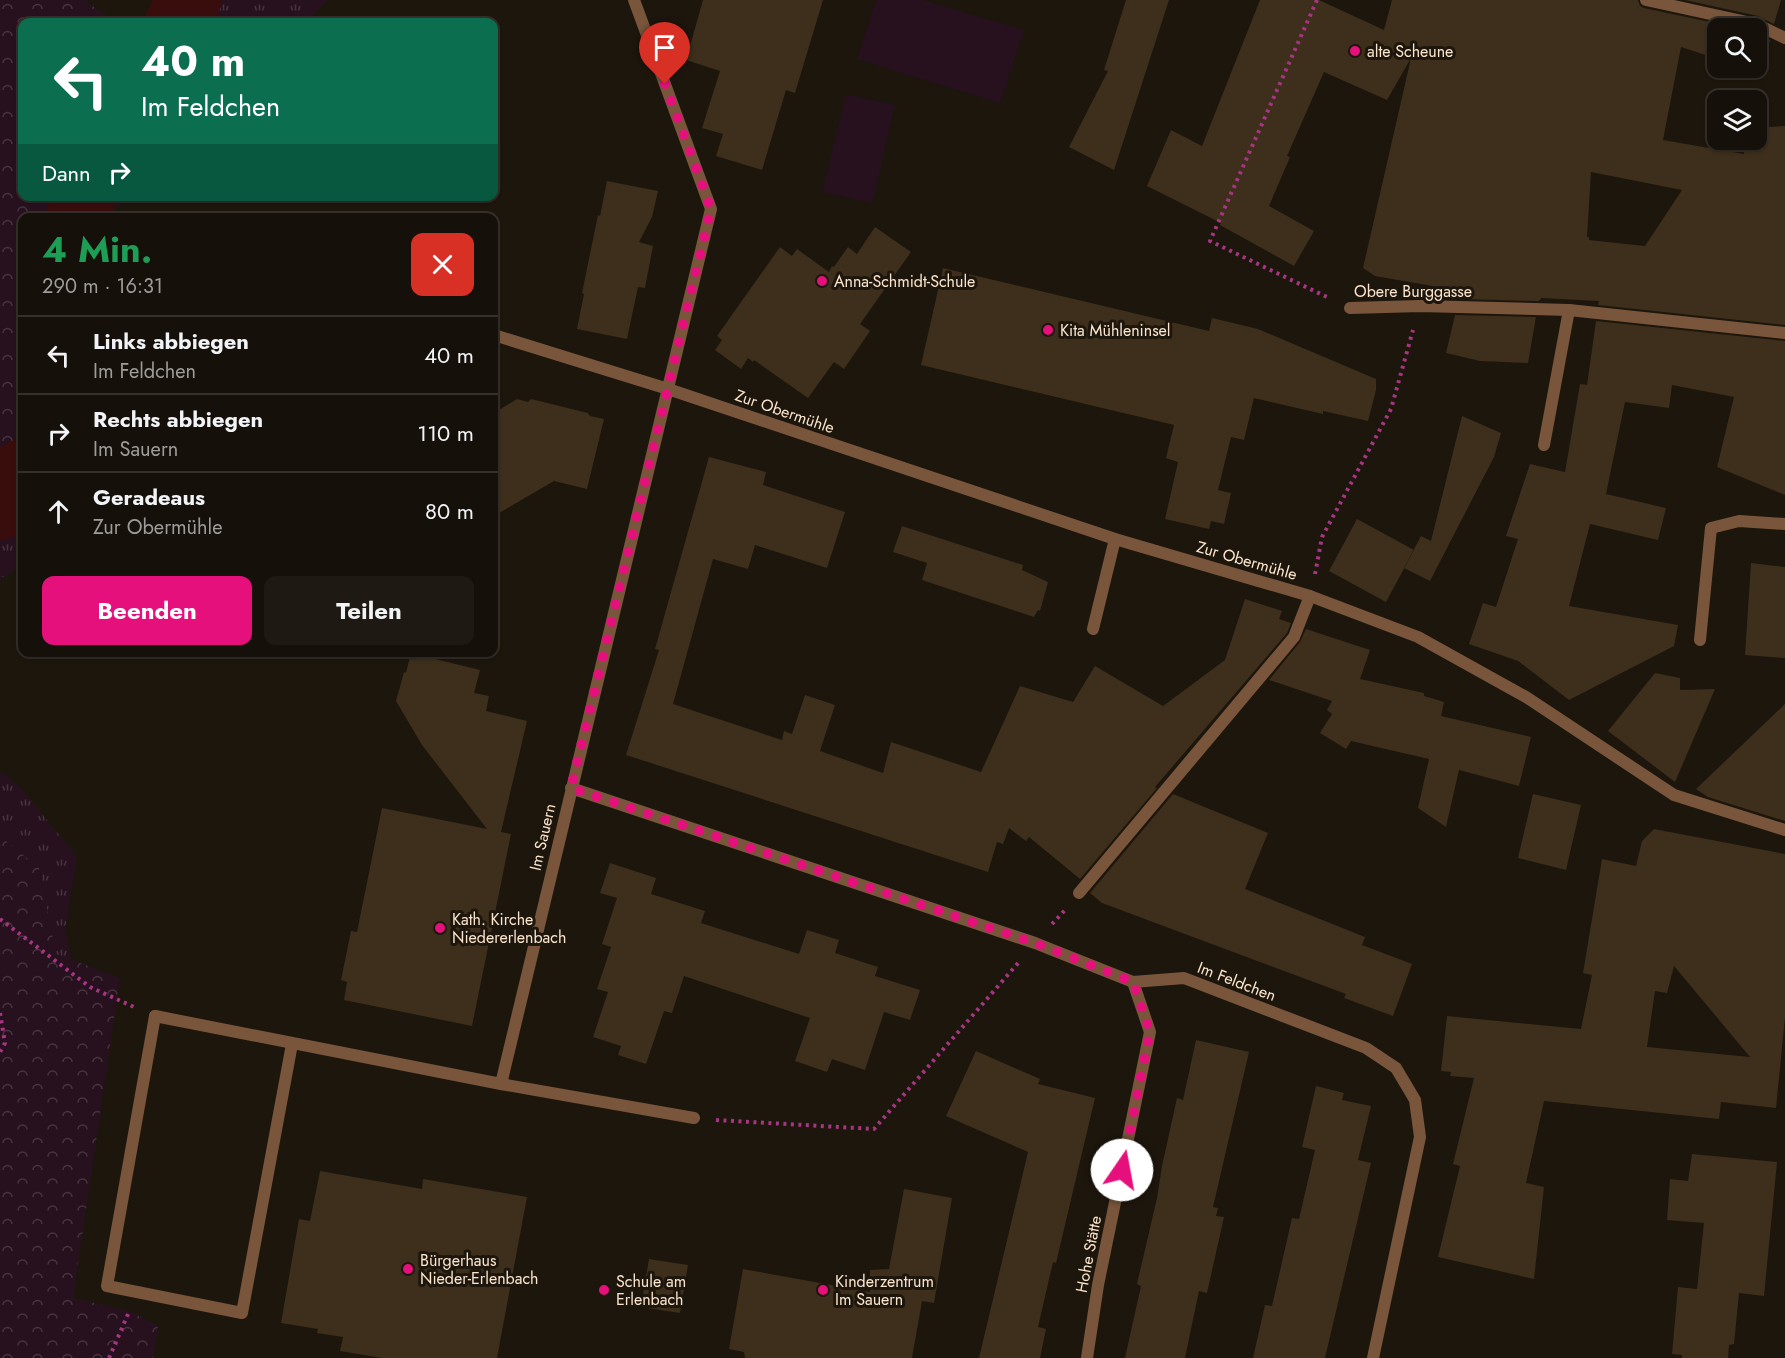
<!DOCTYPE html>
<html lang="de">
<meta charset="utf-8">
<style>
body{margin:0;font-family:Jost,sans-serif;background:#1f1913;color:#f1f3f6;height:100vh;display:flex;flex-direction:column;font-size:22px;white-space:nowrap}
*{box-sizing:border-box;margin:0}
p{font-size:20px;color:#9e9d9c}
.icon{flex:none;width:33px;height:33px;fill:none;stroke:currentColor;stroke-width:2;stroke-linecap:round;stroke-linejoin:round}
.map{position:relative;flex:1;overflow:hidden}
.side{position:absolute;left:18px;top:213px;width:480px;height:444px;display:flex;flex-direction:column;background:#16100a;border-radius:12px;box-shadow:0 2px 4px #0004,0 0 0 2px #35302b}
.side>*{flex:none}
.hud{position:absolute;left:18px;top:18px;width:480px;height:183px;border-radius:12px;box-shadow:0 2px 4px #0004,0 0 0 2px #35302b;background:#0b6e4f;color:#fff;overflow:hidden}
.controls{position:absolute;left:1707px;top:18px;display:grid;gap:12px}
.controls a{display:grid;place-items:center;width:60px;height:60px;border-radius:12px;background:#16100a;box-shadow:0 2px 4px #0004,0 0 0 2px #35302b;font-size:30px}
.pin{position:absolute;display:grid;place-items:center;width:51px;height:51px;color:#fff;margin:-62px -26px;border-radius:50% 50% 50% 0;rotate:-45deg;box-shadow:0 0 6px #0007}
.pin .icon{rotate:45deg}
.me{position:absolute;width:66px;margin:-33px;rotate:12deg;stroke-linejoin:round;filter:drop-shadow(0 0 4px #0008)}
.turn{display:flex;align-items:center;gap:21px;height:126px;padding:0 24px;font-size:27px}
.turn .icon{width:78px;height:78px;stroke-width:2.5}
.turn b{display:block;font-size:42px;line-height:51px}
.then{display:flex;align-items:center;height:57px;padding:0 24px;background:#0003;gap:12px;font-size:22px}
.round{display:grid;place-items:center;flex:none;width:63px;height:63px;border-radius:12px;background:#1f1913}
.headline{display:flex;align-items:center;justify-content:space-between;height:102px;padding:0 24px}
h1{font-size:36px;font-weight:700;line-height:45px;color:#1e9e55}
.action{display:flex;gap:12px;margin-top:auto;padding:12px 24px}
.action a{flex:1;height:69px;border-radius:12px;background:#e5107c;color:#fff;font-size:24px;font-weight:700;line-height:69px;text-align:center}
.action a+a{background:#1f1913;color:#f1f3f6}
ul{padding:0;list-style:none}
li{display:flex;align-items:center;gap:18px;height:78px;padding:0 24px;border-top:2px solid #35302b}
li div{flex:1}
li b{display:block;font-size:22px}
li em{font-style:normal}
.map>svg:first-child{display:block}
</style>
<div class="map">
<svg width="1785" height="1358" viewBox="0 0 1785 1358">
<defs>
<pattern id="grass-tufts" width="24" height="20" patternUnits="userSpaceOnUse" patternTransform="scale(1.5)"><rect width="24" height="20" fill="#27111f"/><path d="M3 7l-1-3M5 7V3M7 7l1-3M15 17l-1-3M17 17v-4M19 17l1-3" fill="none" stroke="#47343e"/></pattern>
<pattern id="forest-crowns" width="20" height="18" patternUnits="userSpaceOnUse" patternTransform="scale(1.5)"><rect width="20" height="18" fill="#27111f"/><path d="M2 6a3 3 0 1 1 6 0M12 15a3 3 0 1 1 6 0" fill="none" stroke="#47343e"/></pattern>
</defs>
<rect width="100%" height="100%" fill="#1d160d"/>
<path fill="url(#grass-tufts)" d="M156,0h171l-20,22h-165z
M22,196l105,1 -16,17 -12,3 -77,1v344l-2,4 -20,13v-359z
M0,771l21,17 56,69 -12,72 16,76 -81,-100z"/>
<path fill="url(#forest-crowns)" d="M0,0h84l31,22h-93v174l50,1 -5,20 -45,1v228l-22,38z
M0,836l39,32 17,86 64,24 -47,320 56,13 29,15 -5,32h-153z"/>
<path fill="#27111f" d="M876,0h47l101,30 -24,73 -143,-44z
M846,94l49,11 -23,98 -50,-11z"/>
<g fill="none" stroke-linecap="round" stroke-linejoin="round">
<path stroke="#380d0c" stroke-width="64" d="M177,22l12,-22
M78,218l6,-22
M0,508l22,-37"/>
</g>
<path fill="#3d2f1b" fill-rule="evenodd" d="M703,0h120l-28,93 -9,-3 -24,80 -46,-14 7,-22 -21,-6 18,-57 -34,-11z
M1126,0h43l-55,170 -45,-23 39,-76 -4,-1z
M1260,0h59l65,30 8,-30h246l2,6 4,2 94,20h-20v31l-37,-12 -18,93 81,14 -1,-14h13v-12l29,-2v199l-187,-20 1,-4 -58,-3 -1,2 -2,1 -79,-2 2,-8 -86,-15 -12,-8 48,-210 -24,42 -63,-28 -37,84 3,1 -21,49 45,25 -20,35 -74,-41 1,-2 -74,-37 24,-56 31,16zM1591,172l91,18 -37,56 -56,-6v-3h-2z
M1685,0h96l-7,24 -16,-8z
M1756,33l14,7 -10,33 -16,-5h12z
M607,181l51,10 -6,26 -13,25 14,4 -8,42 -7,-1 -11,52 -50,-10 7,-35 -2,-1 16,-78 2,1z
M875,227l36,25 -51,72 10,7 -26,38 -10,-7 -26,36 -54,-38 -1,2 -5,-4 -7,11 -26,-19 7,-10 -5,-4 63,-89 12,9 5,-7 32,23 3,-6 2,1 14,-20 9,7z
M943,268l266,63 3,-13 46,11 118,50v11l-8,31 -45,-10v3l-69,-16 -10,42 -13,-3 -13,53 13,3 -7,31 -13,-3 -2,8 -44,-10 13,-57 -12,-4 8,-33 -253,-60z
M1455,315l81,2 -8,46 -48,-2 -34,-8z
M1596,321l189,20v154l-68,-28 17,-70 -62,-12 -3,23 -44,-6 -19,92 60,14 -8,32 -68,-16 -21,82 109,19 -4,21 -105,54 -51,-39 -49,-17 14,-41 13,4 22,-68 -12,-3 24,-72 35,8 15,-88 7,1z
M517,399l11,3 3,-3 57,14 2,3 14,3 -17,70 -33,-8 -60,35v-103z
M1462,416l39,17 -7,24 -64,124 -26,-13 17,-32 10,5z
M709,457l57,15 -3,13 82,27 -18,56 -72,-23 -7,24 -35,-10 -40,145 109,36 2,-9 8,3 13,-39 30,10 -15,46 63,22 8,-31 90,30 39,-86 53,16 22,-36 68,40 62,-46 20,-61 37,12 -3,8 12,4 -4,10 -132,154 2,1 -77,91 -51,-42 -3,4 -17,-13 -6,16 -6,-2 -9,30 -362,-117 33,-105 -4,-1z
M1357,519l57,31 -28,52 -57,-31z
M902,526l121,39 -1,5 26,12 -8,29 -2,-1 -4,7 -112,-37 5,-17 -34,-11z
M1751,563l34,4v91l-40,-3z
M1306,629l64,21 -10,29 64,14v3l20,6 -3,14 90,21 -12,49 -60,-16 -13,57 -28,-19 11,-49 -78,-18 -5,8 -26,-16 12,-19 -5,-4 5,-9 -63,-21 31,-38z
M411,653l69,17 -6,23 15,3 -3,15 41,10 -26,111 10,2 -39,192 -128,-26 3,-18 -6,-2 10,-49 6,1 25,-124 105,21 -65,-84 -26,-44 8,-29 2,1z
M1655,673l25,5v12l35,-1 -40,93 -67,-51z
M1785,704v117l-77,-24 -12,-8z
M1173,794l95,39 -23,56 120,48 -3,8 50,19 -19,52 -49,-18 2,-4 -244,-91 -12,-10z
M1533,794l48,11 -15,65 -48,-12z
M1654,829l131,25v163l-9,91 -55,-6 -2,17 -175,-18 -18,82 18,4 -10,92 -96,-22 22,-91 -7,-2 21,-86 -24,-2 1,-4 -10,-1 6,-55 134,13 11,-54 -9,-2 19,-114 34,7 6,-25zM1674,966l76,91 -103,-10 8,-56 12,2z
M610,863l46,15 -5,16 54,17 -4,12 98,31 8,-24 32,10 -4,13 43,14 -3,9 45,14 -10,30 -26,-8 -19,58 -33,-11 -5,13 -32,-11 15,-43 -126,-42 -12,37 -8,-2 -18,53 -28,-9 3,-9 -28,-9 15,-45 -11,-3 14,-42 -9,-3 15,-46 -17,-5z
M1196,1040l53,12 -36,155 5,1 -2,8 8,1 -17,76 -8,-2 -14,67h-60l16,-72 -4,-2 20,-86 5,-32 15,-68 6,2z
M976,1051l64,28 -2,5 57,14 -39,165 -3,-1 -15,65 8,2 -6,29h-61l49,-206 -82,-36z
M1316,1086l28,7 -2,7 29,6 -13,54 13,3 -12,51 -34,144h-72l12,-53 7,1 20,-88 7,1 16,-69 -13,-3z
M1692,1154l85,8 -13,134 -25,-3 -5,51 -5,1 -1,13h-46v-3l-10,-1 6,-67 19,2 7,-66 -37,-3 3,-41 18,2z
M320,1171l102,18 1,-10 104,18 -30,161h-115l-42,-7 3,-14 -26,-4 1,-4 -37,-6 18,-104 11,2z
M904,1189l48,9 -18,105 -12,-2 -10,57h-167l-1,-6 -15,-3 14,-80 127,23v-22l19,-1z
M649,1259l39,6 -8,48 -39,-6z"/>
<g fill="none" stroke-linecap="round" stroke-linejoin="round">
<path stroke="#a73581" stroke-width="4" stroke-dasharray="3 4.5" stroke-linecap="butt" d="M1317,0l-107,241 119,57
M1315,574l7,-37 69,-128 22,-79
M0,919l90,68 44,20
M1052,924l13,-14
M0,1013l5,30 -5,9
M716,1120l158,9 145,-167
M109,1358l19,-44"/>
<path stroke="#79563b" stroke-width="12" d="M1544,445l25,-135
M1093,629l22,-90
M1700,640l11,-112 28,-7 46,3
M1079,893l215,-256 16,-41
M155,1016l-48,270 135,27 50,-269"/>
<path stroke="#79563b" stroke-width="12" d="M1646,0l110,24 29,14
M1350,308l70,-2 149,4 216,23
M494,335l174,54 447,150 195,57 108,41 108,60 148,98 111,35
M571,788l464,155 98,39 51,-4 182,70 30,20 19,32 5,37 -47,221
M155,1016l346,68 193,34
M501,1084l210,-875 -77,-209
M1087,1358l11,-73 52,-253 -17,-50"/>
</g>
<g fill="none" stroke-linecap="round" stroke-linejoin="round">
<path stroke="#e5107c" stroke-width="10" stroke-dasharray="0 18" d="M665,84l46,125 -140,579 464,155 98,39 17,50 -28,138"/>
</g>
<g fill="#e5107c" stroke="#1d160d" stroke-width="2">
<circle cx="1355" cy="51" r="6"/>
<circle cx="822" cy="281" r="6"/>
<circle cx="1048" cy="330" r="6"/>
<circle cx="440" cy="928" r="6"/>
<circle cx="408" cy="1269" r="6"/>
<circle cx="604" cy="1290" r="6"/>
<circle cx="823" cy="1290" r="6"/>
</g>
<g text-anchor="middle" stroke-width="6" stroke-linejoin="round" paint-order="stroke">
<g font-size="16" fill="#fce5cd" stroke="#1d160d" text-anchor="start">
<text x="1367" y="57">alte Scheune</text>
<text x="834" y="287">Anna-Schmidt-Schule</text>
<text x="1060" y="336">Kita Mühleninsel</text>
<text x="452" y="925">Kath. Kirche<tspan x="452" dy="18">Niedererlenbach</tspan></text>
<text x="420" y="1266">Bürgerhaus<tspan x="420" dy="18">Nieder-Erlenbach</tspan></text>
<text x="616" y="1287">Schule am<tspan x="616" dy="18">Erlenbach</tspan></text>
<text x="835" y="1287">Kinderzentrum<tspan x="835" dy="18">Im Sauern</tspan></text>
</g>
<g font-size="16" fill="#fce5cd" stroke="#1d160d">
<text x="1413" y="297">Obere Burggasse</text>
<text transform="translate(785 411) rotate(19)" y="6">Zur Obermühle</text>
<text transform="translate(1247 560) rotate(16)" y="6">Zur Obermühle</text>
<text transform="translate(542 837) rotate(-77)" y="6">Im Sauern</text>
<text transform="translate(1237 981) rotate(21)" y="6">Im Feldchen</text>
<text transform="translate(1088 1254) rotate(-79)" y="6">Hohe Stätte</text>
</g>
</g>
</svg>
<div class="controls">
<a><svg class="icon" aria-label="search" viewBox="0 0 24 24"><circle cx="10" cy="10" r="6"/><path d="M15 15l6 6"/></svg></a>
<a><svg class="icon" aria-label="layers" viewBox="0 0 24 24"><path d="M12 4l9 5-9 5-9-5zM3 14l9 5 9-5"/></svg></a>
</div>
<div class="pin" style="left:665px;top:84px;background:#d93025"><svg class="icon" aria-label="arrive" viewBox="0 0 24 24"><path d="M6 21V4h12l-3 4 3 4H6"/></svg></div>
<svg class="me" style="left:1122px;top:1170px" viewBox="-20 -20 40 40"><circle r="19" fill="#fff"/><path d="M0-13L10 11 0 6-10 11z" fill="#e5107c"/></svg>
<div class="hud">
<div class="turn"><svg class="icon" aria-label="left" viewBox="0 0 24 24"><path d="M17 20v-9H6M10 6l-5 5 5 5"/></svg><div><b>40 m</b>Im Feldchen</div></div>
<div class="then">Dann<svg class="icon" aria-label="right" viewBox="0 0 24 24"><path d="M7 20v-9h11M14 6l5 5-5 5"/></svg></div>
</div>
<section class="side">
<div class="headline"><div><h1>4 Min.</h1><p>290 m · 16:31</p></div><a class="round" style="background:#d93025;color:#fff"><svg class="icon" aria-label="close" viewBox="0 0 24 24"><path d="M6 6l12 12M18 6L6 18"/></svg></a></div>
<ul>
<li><svg class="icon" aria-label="left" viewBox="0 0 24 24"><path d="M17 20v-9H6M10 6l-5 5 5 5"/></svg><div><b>Links abbiegen</b><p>Im Feldchen</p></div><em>40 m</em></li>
<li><svg class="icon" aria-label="right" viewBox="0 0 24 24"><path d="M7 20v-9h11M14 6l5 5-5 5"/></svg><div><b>Rechts abbiegen</b><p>Im Sauern</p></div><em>110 m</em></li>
<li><svg class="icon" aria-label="ahead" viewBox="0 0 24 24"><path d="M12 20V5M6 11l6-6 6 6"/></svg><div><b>Geradeaus</b><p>Zur Obermühle</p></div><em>80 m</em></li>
</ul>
<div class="action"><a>Beenden</a><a>Teilen</a></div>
</section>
</div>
